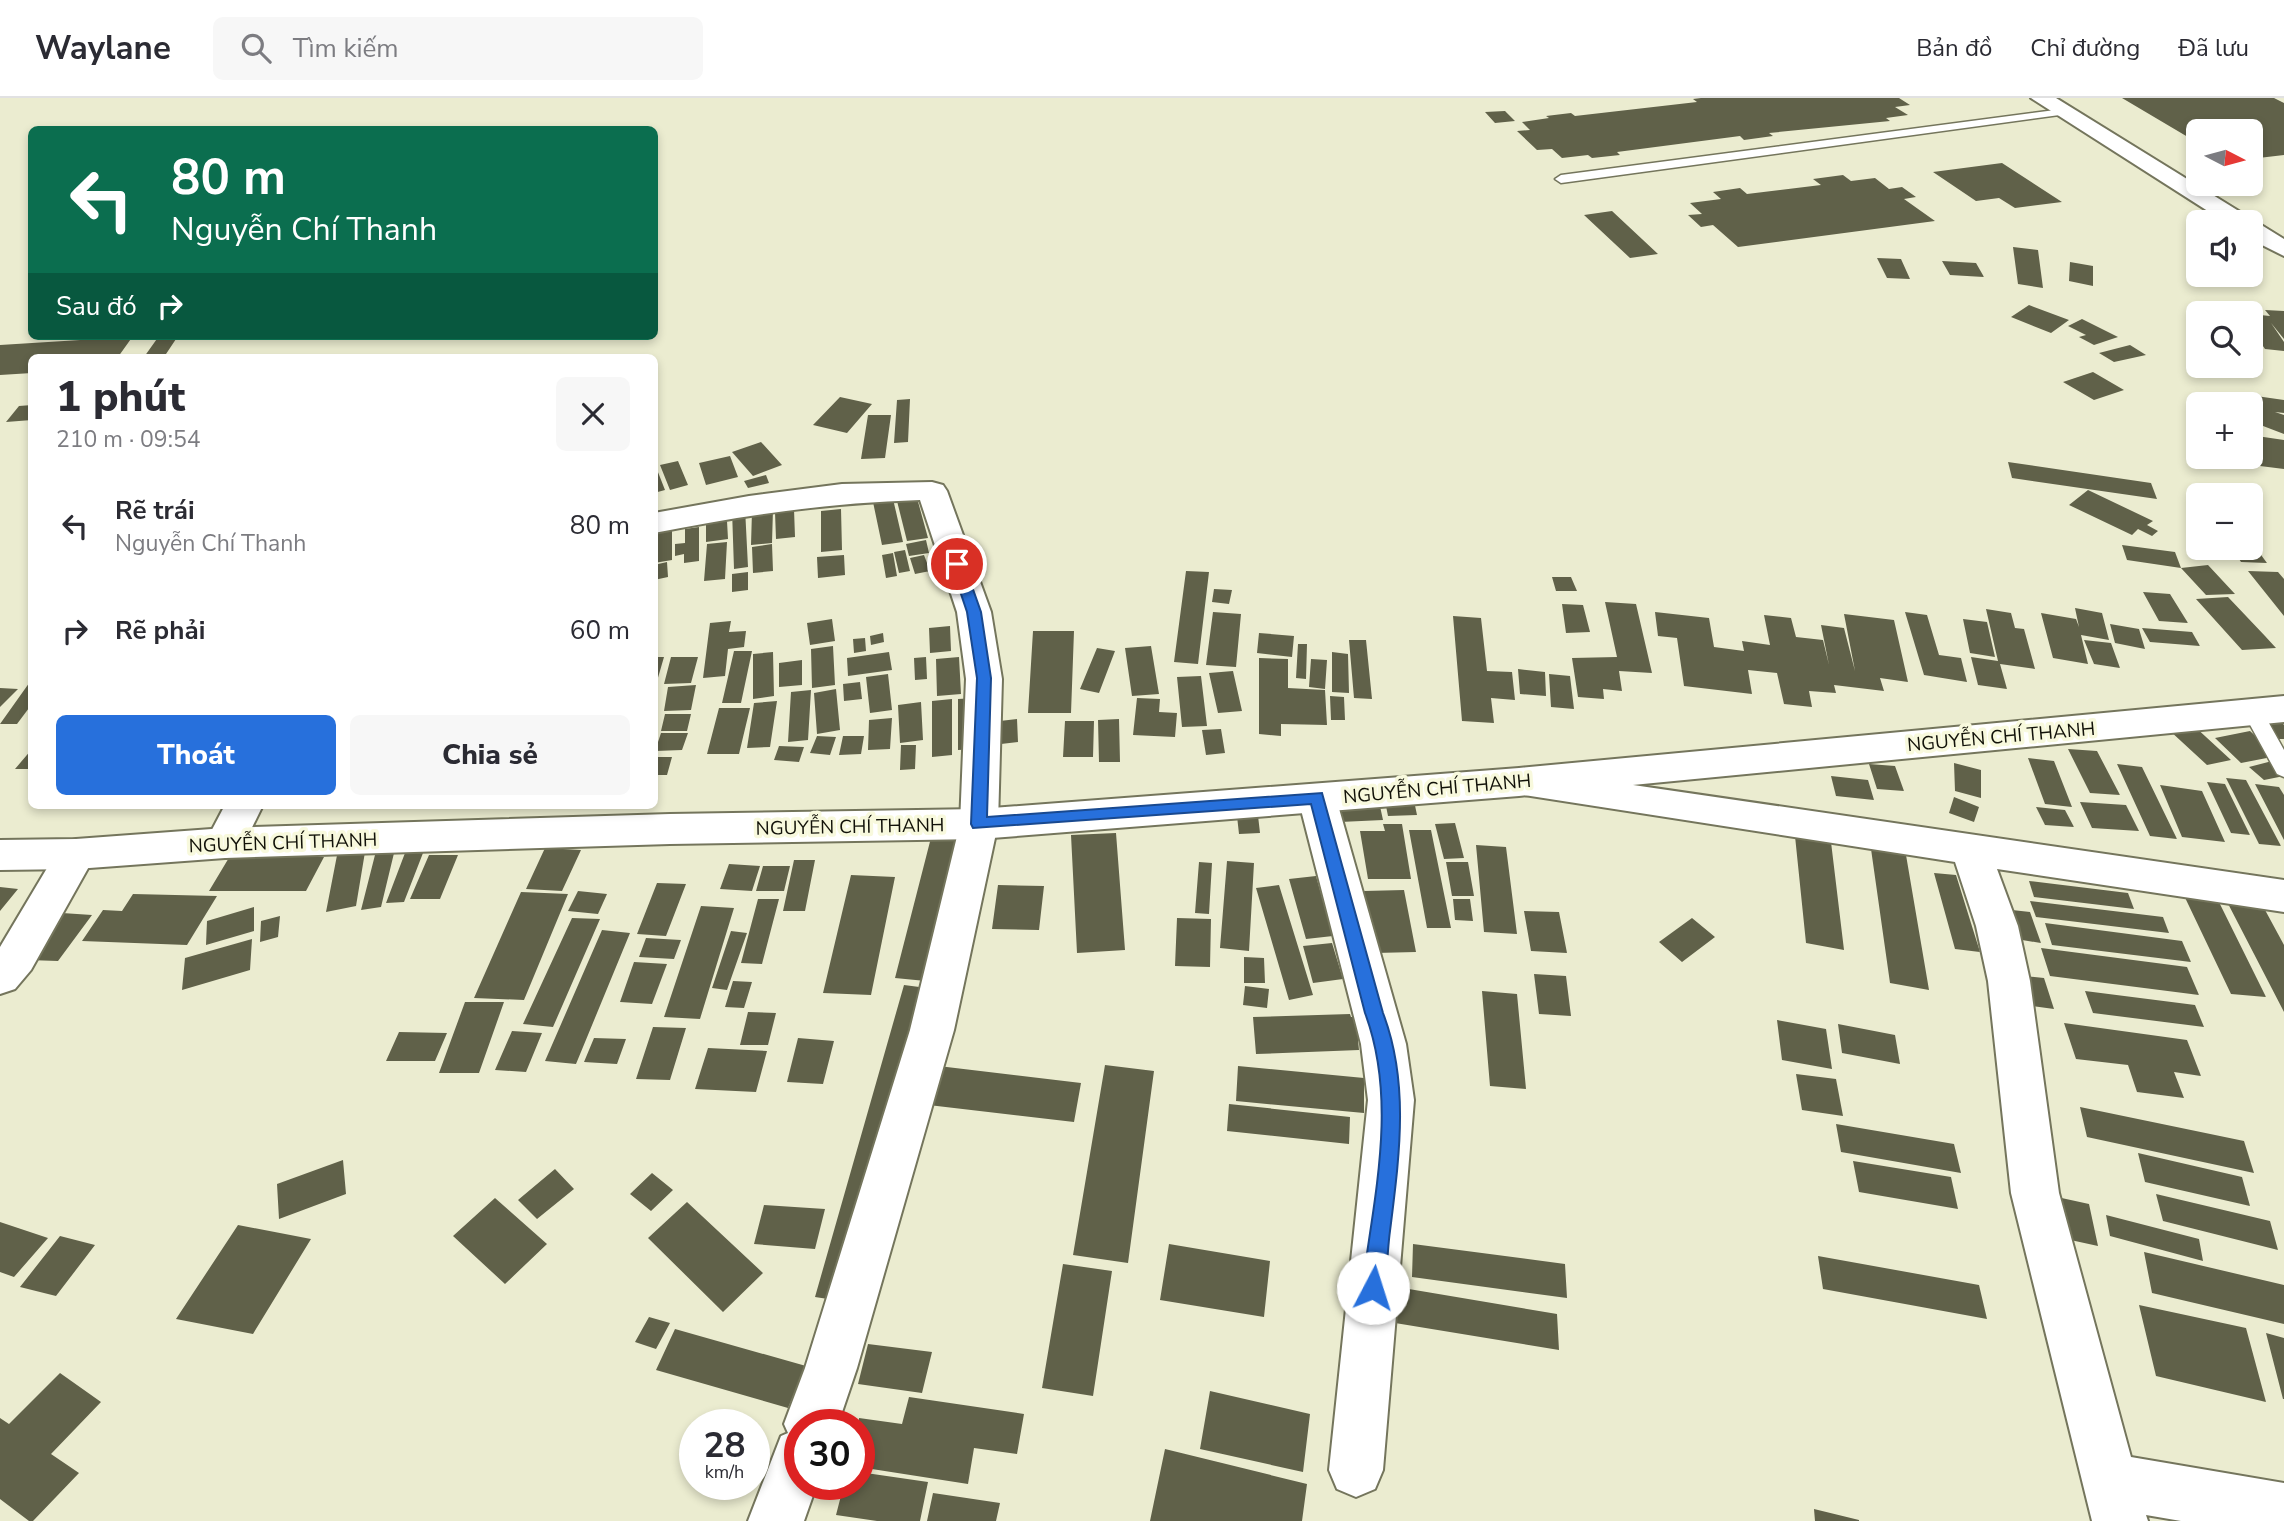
<!DOCTYPE html>
<html lang="vi">
<meta charset="utf-8">
<style>
body{margin:0;font-family:"Nunito Sans",sans-serif;background:#f7f7f7;color:#2b2b33;height:100vh;display:flex;flex-direction:column;font-size:26px;white-space:nowrap}
*{box-sizing:border-box;margin:0}
p{font-size:23px;color:#7c7c81}
.icon{flex:none;width:38px;height:38px;fill:none;stroke:currentColor;stroke-width:2;stroke-linecap:round;stroke-linejoin:round}
.map{position:relative;flex:1;overflow:hidden}
.sheet{position:absolute;left:28px;top:256px;width:630px;height:455px;display:flex;flex-direction:column;background:#fff;border-radius:10px;box-shadow:0 4px 10px #0003}
.sheet>*{flex:none}
.guide{position:absolute;left:28px;top:28px;width:630px;height:214px;border-radius:10px;box-shadow:0 4px 10px #0003;background:#0b6e4f;color:#fff;overflow:hidden}
.needle{width:46px;rotate:96deg}
.tools{position:absolute;left:2186px;top:21px;display:grid;gap:14px}
.tools a{display:grid;place-items:center;width:77px;height:77px;border-radius:10px;background:#fff;box-shadow:0 4px 10px #0003;font-size:35px}
.speed{position:absolute;left:679px;top:1311px;display:flex;gap:14px;font-size:35px;font-weight:700;text-align:center}
.speed>*{display:grid;place-content:center;width:91px;height:91px;border-radius:50%;background:#fff;box-shadow:0 4px 10px #0003;line-height:1}
.speed small{font-size:18px;font-weight:400}
.speed .limit{border:10px solid #d22;background:#fff;color:#111}
.pin{position:absolute;display:grid;place-items:center;width:60px;height:60px;color:#fff;margin:-30px;border:4px solid #fff;border-radius:50%;box-shadow:0 2px 7px #0007}
.me{position:absolute;width:77px;margin:-38px;rotate:5deg;stroke-linejoin:round;filter:drop-shadow(0 0 5px #0008)}
.turn{display:flex;align-items:center;gap:24px;height:147px;padding:0 28px;font-size:32px}
.turn .icon{width:91px;height:91px;stroke-width:2.5}
.turn b{display:block;font-size:49px;line-height:60px}
.then{display:flex;align-items:center;height:66px;padding:0 28px;background:#0003;gap:14px;font-size:26px}
.round{display:grid;place-items:center;flex:none;width:74px;height:74px;border-radius:10px;background:#f7f7f7}
.overview{display:flex;align-items:center;justify-content:space-between;height:119px;padding:0 28px}
h1{font-size:42px;font-weight:800;line-height:52px}
.button{display:flex;gap:14px;margin-top:auto;padding:14px 28px}
.button a{flex:1;height:80px;border-radius:10px;background:#2770dc;color:#fff;font-size:28px;font-weight:800;line-height:80px;text-align:center}
.button a+a{background:#f7f7f7;color:#2b2b33}
ul{padding:0;list-style:none}
li{display:flex;align-items:center;gap:21px;height:105px;padding:0 28px}
li div{flex:1}
li b{display:block;font-size:26px}
li em{font-style:normal}
header{display:flex;align-items:center;gap:42px;box-sizing:border-box;height:98px;padding:0 35px;background:#fff;border-bottom:2px solid #e1e1e2}
header strong{font-size:33px}
nav{display:flex;gap:38px;margin-inline-start:auto;font-size:24px}
.search{width:490px;height:63px;background:#f7f7f7;display:flex;align-items:center;gap:18px;box-sizing:border-box;padding:0 24px;border-radius:10px;color:#7c7c81;font-size:26px}
.map>svg:first-child{display:block}
</style>
<header>
<strong>Waylane</strong>
<div class="search"><svg class="icon" aria-label="search" viewBox="0 0 24 24"><circle cx="10" cy="10" r="6"/><path d="M15 15l6 6"/></svg>Tìm kiếm</div>
<nav><a>Bản đồ</a><a>Chỉ đường</a><a>Đã lưu</a></nav>
</header>
<div class="map">
<svg width="2284" height="1423" viewBox="0 0 2284 1423">
<rect width="100%" height="100%" fill="#ebecd0"/>
<path fill="#606149" d="M1701,0h198l11,7 -15,2 13,8 -22,3 4,3 -121,12 4,3 -29,4 -4,-4 -123,16 3,3 -28,3 -4,-3 -26,3 -10,-9 -15,1 -20,-19 13,-1 -8,-8 27,-4 -3,-2 25,-3 4,3 122,-14 -4,-3z
M2122,0h152l10,5v52l-34,4v-28h-52v12z
M1505,13l10,10 -20,2 -10,-11z
M2002,65l60,39 -47,6 -16,-10 -23,3 -43,-29z
M1843,77l8,6 24,-3 14,11 13,-2 14,10 -12,2 31,22 -197,26 -25,-22 -12,2 -13,-12 14,-1 -12,-11 31,-4 -8,-7 27,-4 7,6 74,-9 -8,-6z
M1612,113l46,43 -28,4 -46,-43z
M2013,149l25,3 5,38 -25,-4z
M1877,160l24,1 9,20 -23,-1z
M1942,163l34,2 8,14 -34,-2z
M2070,164l23,4v20l-24,-5z
M2029,207l40,15 -18,13 -40,-16z
M2265,212l19,1v28l-13,-16 13,19v9l-19,-2 -15,-22v-13l20,2z
M2082,221l36,18 -24,8 -15,-8 7,-2 -18,-9z
M83,238h50l-15,21h-86v16l-32,2v-30l80,-5z
M159,238h19l-14,21h-20z
M2130,247l16,10 -32,7 -15,-9z
M2093,274l31,18 -30,10 -31,-18z
M2228,294l56,8v13l-9,-1 9,3v19l-34,-13v-17z
M840,299l32,7 -25,29 -34,-8z
M910,301l-2,43 -14,1 3,-43z
M32,307v15l-26,2 13,-16z
M868,317h23l-6,43 -24,1z
M2250,337l34,5v29l-32,-4 -4,-8h2z
M761,344l21,23 -29,11 -21,-24z
M730,358l8,21 -32,8 -7,-22z
M678,363l10,24 -18,5 -10,-25z
M654,364l11,28 -11,3z
M2008,364l143,21 6,16 -145,-21z
M766,377l3,8 -21,5 -4,-7z
M2088,392l65,31 -6,4 11,6 -6,5 -14,-7 -6,6 -63,-30z
M917,400l11,40 -21,3 -10,-40z
M893,401l10,43 -21,3 -9,-43z
M745,410l3,59 -14,2 -2,-59z
M773,411l-1,34 -21,2 1,-34z
M794,411l1,28 -19,2 -1,-27z
M841,411l1,41 -21,2v-41z
M727,423l1,18 -22,3v-18z
M672,429v33l-18,3v-34z
M699,429v34l-15,2v-9l-9,2v-12l10,-1v-14z
M926,442l3,13 -20,3 -3,-12z
M2250,442l17,23 -26,-1 -9,-14h18z
M727,444l-2,37 -21,2 3,-37z
M772,446l1,27 -20,2 -1,-26z
M2122,447l53,7 6,16 -54,-8z
M905,452l5,21 -11,2 -5,-21z
M893,455l4,23 -11,2 -4,-23z
M844,457l1,20 -27,3 -1,-21z
M924,457l6,16 -15,3 -5,-16z
M667,464l1,15 -14,3v-15z
M2208,467l27,29 -29,1 -25,-27z
M1186,473l23,1 -11,92 -24,-2z
M2248,473l30,1 6,7v37z
M748,474v18l-16,2v-18z
M1552,479h19l6,14h-21z
M1214,491l18,1 -3,14 -17,-2z
M2143,494l27,2 18,29 -29,-2z
M2228,499l37,39 11,12 -34,2 -46,-51z
M1605,504l31,2 16,69 -33,-2 3,20 -19,-2 1,10 -26,-2 -6,-39 45,-1z
M1562,506l21,1 7,27 -24,1z
M2075,510l27,5 7,27 -28,-5 7,29 -35,-6 -12,-45 35,6 3,8z
M1986,511l25,4 4,15 9,1 11,40 -35,-5 7,25 -29,-4 -7,-28 27,4z
M1213,514l28,2 -5,53 -30,-2z
M1655,514l54,6 5,29 30,4 -2,-10 28,4 -6,-30 27,3 5,19 27,3 6,25 -8,-40 23,3 11,43 -11,-57 50,6 14,62 -28,-4 4,13 -50,-6 2,8 -27,-2 3,16 -28,-3 -7,-31 -29,-3 4,24 -68,-8 -7,-48 -19,-2z
M1905,514l22,3 12,40 22,3 6,24 -43,-7z
M1453,518l28,2 6,53 25,1 3,28 -24,-2 3,25 -32,-2z
M832,521l3,22 -25,4 -3,-22z
M1963,521l24,3 8,35 -25,-4z
M731,523l-2,11 17,-1 -2,16 -16,2 -3,27 -22,2 7,-55z
M2110,526l29,5 6,20 -30,-6z
M950,528l1,25 -21,2 -1,-25z
M2142,530l50,4 8,14 -50,-4z
M1033,533h41l-3,82h-43z
M883,535l1,9 -13,3 -1,-9z
M1259,535l35,3 -2,21 -35,-4z
M865,540l1,13 -12,2 -1,-14z
M1349,542h17l6,59 -18,-1z
M2084,542l27,3 9,25 -26,-4z
M1298,546h9l-1,35 -10,-1z
M833,548l2,39 -23,3 -1,-39z
M1151,548l8,48 -27,2 -7,-48z
M1097,550l18,3 -16,42 -19,-4z
M734,553h18l-11,52h-19z
M773,554l1,44 -21,3v-45z
M889,554l3,18 -44,6 -1,-18z
M1332,554l16,2 1,39 -17,-1z
M654,559h10l-9,31h-1z
M671,559h27l-7,26 -27,1z
M926,559l1,22 -12,1 -1,-22z
M959,559l2,37 -24,2 -1,-37z
M1259,560l29,1v29l37,2 2,35 -46,-1v12l-22,-2z
M1311,561l16,1 -2,29 -16,-2z
M802,562v25l-23,2v-24z
M1518,571l27,3 1,24 -26,-2z
M1233,573l9,40 -24,2 -9,-40z
M888,576l4,36 -22,3 -4,-36z
M1549,576l21,2 4,33 -23,-2z
M1201,578l6,50 -25,1 -5,-50z
M32,581v25l-15,20h-17z
M860,584l2,17 -18,2 -1,-17z
M696,587l-5,25 -27,1 4,-24z
M0,590l18,1 -18,18z
M836,591l4,41 -23,4 -3,-41z
M811,592l-3,50 -20,2 3,-50z
M1330,598l14,1 1,23h-14z
M976,600l1,51 -19,1v-51z
M1137,600l23,1 -1,13 18,1 -2,24 -42,-2z
M952,601v56l-20,2v-56z
M777,603l-7,46 -23,1 7,-45z
M921,604l2,38 -23,3 -2,-38z
M719,610h31l-11,46h-32z
M665,616h26l-4,17h-26z
M2274,616l10,11v14h-8l-21,-24z
M892,620l-2,31 -22,1 1,-30z
M1017,621l1,23 -17,2 -1,-23z
M1119,621l1,43h-21l-1,-42z
M1065,623h29l-1,36h-30z
M2193,627l38,35 -24,5 -38,-35z
M1221,631l4,24 -19,2 -4,-25z
M2250,633l27,25 -36,7 -26,-25z
M661,635h27l-6,17 -27,1z
M817,638l19,1 -6,18 -20,-2z
M843,638h21l-3,18 -22,1z
M901,647h15l-1,24 -15,1z
M779,648l25,1 -5,15 -25,-2z
M32,651v20h-17z
M2068,651l29,2 23,44 -30,-2z
M654,659h18l-5,18h-13z
M2028,660l26,3 18,46 -27,-3z
M2276,662l8,16 -20,4 -15,-13z
M1954,665l27,7v28l-26,-7z
M1869,666l26,2 9,25 -27,-2z
M2117,666l25,3 35,72 -27,-3z
M1831,678l37,4 6,20 -38,-4z
M2226,680l20,2 35,66 -22,-2z
M2207,684l18,2 25,51 -19,-2z
M2255,686l24,3 5,8v45z
M2160,687l42,6 23,51 -43,-5z
M1384,698h29l4,19 -29,1z
M1378,699l5,23 -43,2 -5,-23z
M1954,699l25,10 -5,15 -25,-9z
M2080,704l46,3 13,26 -47,-3z
M1236,709h21l3,26 -21,1z
M2036,709l29,3 9,17 -29,-2z
M1455,725l9,35 -20,1 -9,-35z
M1383,726h19l9,55h-43l-8,-48h25z
M934,728l37,3 -35,153 -41,-4z
M1409,732h22l20,98h-24z
M1116,735l9,117 -48,3 -6,-118z
M1795,738l36,6 13,108 -38,-7z
M367,742l-11,66 -30,6 13,-67z
M1476,747l30,2 11,87 -33,-2z
M545,750l36,2 -19,41 -36,-2z
M395,751l-14,58 -20,3 15,-59z
M1871,751l35,6 23,135 -39,-7z
M405,755h18l-19,49 -18,1z
M429,757h29l-18,44h-30z
M230,758l94,1 -18,34h-97z
M794,762h21l-10,51h-22z
M1227,763l27,2 -5,88 -29,-3z
M1199,764l13,1 -3,51 -14,-1z
M1446,764h22l6,34h-22z
M729,766l31,2 -8,25 -32,-2z
M763,768h27l-6,25h-28z
M1934,775l22,2 24,77 -25,-3z
M851,777l44,2 -24,118 -48,-2z
M1316,778l17,60 -27,3 -17,-60z
M2029,783l99,12 6,16 -100,-12z
M657,785l29,1 -20,52 -29,-2z
M998,787l46,1 -5,44 -47,-1z
M1279,787l34,110 -24,5 -33,-112z
M2179,787l33,3 54,109 -35,-3z
M0,789l18,2 -18,22z
M1404,792l12,62 -41,1 -11,-62z
M578,793l29,3 -9,20 -30,-3z
M521,794l47,2 -44,106 -50,-2z
M133,796l84,2 -30,49 -105,-4 21,-31 19,1z
M2223,796l35,3 26,48v67z
M758,801h21l-17,65 -21,-1z
M1453,801h17l3,22 -18,-1z
M2030,803l133,16 6,16 -133,-16z
M701,808l33,2 -34,111 -36,-2z
M254,809v24l-48,14 1,-24z
M2012,812l18,2 11,31 -19,-3z
M1524,813l35,1 8,41 -36,-2z
M62,815l30,2 -34,46 -30,-1z
M280,818l-2,21 -18,5 1,-21z
M572,820l28,1 -47,108 -30,-3z
M1177,820l34,1 -1,48 -35,-1z
M1692,820l23,19 -33,25 -23,-20z
M2045,825l137,18 9,21 -139,-17z
M602,832l28,3 -54,131 -31,-3z
M731,833l16,2 -20,57 -15,-2z
M646,840l35,2 -7,19 -35,-2z
M252,841l-2,31 -68,20 3,-32z
M1332,845l11,36 -30,4 -10,-37z
M2041,850l146,19 12,28 -149,-19z
M1244,859l20,1 1,25h-21z
M634,864l33,2 -15,40 -32,-2z
M1534,876l32,2 5,40 -32,-2z
M2015,877l29,3 10,31 -29,-4z
M733,883l19,1 -8,26 -19,-1z
M904,887l23,3 -86,313 -26,-4z
M1245,888l24,3 -2,19 -24,-3z
M1482,893l35,3 9,95 -36,-3z
M2085,893l110,14 9,22 -111,-14z
M465,904h39l-25,71h-40z
M748,914l28,1 -8,32h-28z
M1350,916l1,3h16l4,23h-13l1,10 -103,4 -3,-37z
M1777,922l49,9 6,40 -50,-9z
M2064,925l123,17 14,36 -27,-4 10,26 -47,-6 -9,-27 -52,-6z
M1838,926l57,11 5,29 -58,-11z
M653,929l33,1 -16,52 -34,-1z
M512,933l30,2 -16,39 -31,-2z
M399,934l48,1 -12,28h-49z
M594,940l32,1 -9,25 -33,-2z
M798,940l36,3 -11,43 -36,-2z
M708,950l59,3 -11,41 -61,-3z
M930,967l151,18 -7,39 -154,-18z
M1105,967l49,6 -26,192 -55,-8z
M1238,968l126,12v35l-128,-12z
M1796,976l40,5 7,37 -41,-6z
M1229,1006l121,13 -1,27 -122,-13z
M2080,1009l164,34 10,32 -167,-36z
M1836,1026l118,20 7,29 -120,-21z
M2138,1055l104,24 8,29 -105,-24z
M343,1062l3,34 -67,25 -2,-35z
M1853,1063l98,16 7,32 -99,-17z
M555,1071l19,20 -37,30 -19,-19z
M652,1075l21,17 -22,21 -21,-17z
M2156,1096l114,27 8,29 -115,-29z
M2057,1099l32,7 9,42 -32,-7z
M495,1100l52,46 -42,40 -52,-48z
M687,1104l76,71 -40,39 -75,-74z
M764,1107l61,4 -10,40 -61,-5z
M2106,1117l93,24 4,22 -93,-25z
M0,1124l48,16 -34,39 -14,-5z
M238,1127l73,14 -58,95 -77,-15z
M60,1138l35,9 -39,51 -36,-9z
M1169,1146l101,17 -6,56 -104,-17z
M1413,1146l152,20 2,34 -155,-21z
M2144,1154l140,33v39l-132,-31z
M1818,1158l161,29 8,34 -164,-30z
M1063,1166l49,7 -19,125 -51,-8z
M1391,1188l166,28 2,36 -170,-28z
M2139,1207l107,23 20,74 -110,-26z
M649,1219l21,6 -14,26 -21,-7z
M675,1231l131,37 -18,42 -132,-38z
M2266,1235l18,5v61h-1z
M868,1246l64,8 -10,41 -64,-9z
M60,1275l41,29 -50,52 28,19 -46,48h-4l-29,-22v-81l9,6z
M1210,1293l100,23 -7,58 -103,-23z
M909,1299l115,17 -7,40 -43,-6 -6,36 -109,-17v-49l43,6z
M1165,1351l142,35 -5,37h-152z
M859,1374l69,10 -8,39h-43l-41,-6 8,-31h15z
M933,1395l67,10 -4,18h-69z
M1814,1411l45,11v1h-44z"/>
<g fill="none" stroke-linecap="round" stroke-linejoin="round">
<g stroke="#74755c" stroke-width="3">
<path id="service" d="M2063,11l4,1v4l-506,69 -6,-4 6,-4z
M2253,607l7,2 24,43v27l-7,-3 -34,-62z"/>
</g>
<g stroke="#74755c" stroke-width="4">
<path id="minor" d="M932,384l11,3 4,6 44,121 11,67 -4,145 -44,206 -97,338 -19,56h-38v60h17l-13,37h-56l33,-85 7,-3 -4,-9 21,-56 105,-338 50,-206 6,-145 -9,-67 -37,-112c-93,3 -175,15 -266,33v-20l95,-17 93,-12z
M1524,671l760,111v32l-287,-43 21,57 12,55 29,212 72,264 153,26v38h-103l-35,-6 2,6h-56l-81,-328 -23,-212 -12,-55 -21,-64 -444,-69 -6,-10 6,-10z
M1317,686l14,4 5,10 70,246 8,56 -31,370 -8,19 -19,8 -19,-8 -8,-19 39,-370 -7,-56 -63,-246 5,-10z
M225,707h38l-24,49 -14,4 -14,-4 -6,-11z
M76,741l14,4 6,11 -65,116 -16,19 -15,5v-47l62,-104z"/>
</g>
<g stroke="#74755c" stroke-width="4">
<path id="tertiary" d="M2031,0h25l228,141v17l-34,-17v-17h-25z"/>
</g>
<g stroke="#74755c" stroke-width="4">
<path id="secondary" d="M2284,598v26l-765,74 -540,43 -309,5 -445,14 -149,11 -76,1v-30l76,-1 149,-11 445,-14 309,-5 540,-41z"/>
</g>
<use href="#service" fill="#fff" fill-rule="evenodd"/>
<use href="#minor" fill="#fff" fill-rule="evenodd"/>
<use href="#tertiary" fill="#fff" fill-rule="evenodd"/>
<use href="#secondary" fill="#fff" fill-rule="evenodd"/>
</g>
<path fill="#2770dc" stroke="#19498f" stroke-width="2" d="M957,461l7,5 17,48 10,66 -4,139 335,-24 61,220c27,71 16,145 7,218 -3,21 -2,45 -10,64l-7,3 -8,-3 -3,-7c12,-91 36,-187 3,-275l-54,-209 -338,24 -2,-4 6,-146 -10,-66 -16,-48z"/>
<g text-anchor="middle" stroke-width="7" stroke-linejoin="round" paint-order="stroke">
<g font-size="19" fill="#121209" stroke="#f8f9dd">
<text transform="translate(2001 638) rotate(-5)" y="7">NGUYỄN CHÍ THANH</text>
<text transform="translate(1437 690) rotate(-5)" y="7">NGUYỄN CHÍ THANH</text>
<text transform="translate(850 728) rotate(-1)" y="7">NGUYỄN CHÍ THANH</text>
<text transform="translate(283 744) rotate(-2)" y="7">NGUYỄN CHÍ THANH</text>
</g>
</g>
</svg>
<div class="tools">
<a><svg class="needle" viewBox="-14 -14 28 28"><path d="M0-13l5 13h-10z" fill="#e53935"/><path d="M0 13l5-13h-10z" fill="#7c7c81"/></svg></a>
<a><svg class="icon" aria-label="sound" viewBox="0 0 24 24"><path d="M4 9h4l5-4v14l-5-4H4zM17 9q2 3 0 6"/></svg></a>
<a><svg class="icon" aria-label="search" viewBox="0 0 24 24"><circle cx="10" cy="10" r="6"/><path d="M15 15l6 6"/></svg></a>
<a>+</a>
<a>−</a>
</div>
<div class="speed"><div>28<small>km/h</small></div><div class="limit">30</div></div>
<div class="pin" style="left:957px;top:466px;background:#d93025"><svg class="icon" aria-label="arrive" viewBox="0 0 24 24"><path d="M6 21V4h12l-3 4 3 4H6"/></svg></div>
<svg class="me" style="left:1373px;top:1190px" viewBox="-20 -20 40 40"><circle r="19" fill="#fff"/><path d="M0-13L10 11 0 6-10 11z" fill="#2770dc"/></svg>
<div class="guide">
<div class="turn"><svg class="icon" aria-label="left" viewBox="0 0 24 24"><path d="M17 20v-9H6M10 6l-5 5 5 5"/></svg><div><b>80 m</b>Nguyễn Chí Thanh</div></div>
<div class="then">Sau đó<svg class="icon" aria-label="right" viewBox="0 0 24 24"><path d="M7 20v-9h11M14 6l5 5-5 5"/></svg></div>
</div>
<section class="sheet">
<div class="overview"><div><h1>1 phút</h1><p>210 m · 09:54</p></div><a class="round"><svg class="icon" aria-label="close" viewBox="0 0 24 24"><path d="M6 6l12 12M18 6L6 18"/></svg></a></div>
<ul>
<li><svg class="icon" aria-label="left" viewBox="0 0 24 24"><path d="M17 20v-9H6M10 6l-5 5 5 5"/></svg><div><b>Rẽ trái</b><p>Nguyễn Chí Thanh</p></div><em>80 m</em></li>
<li><svg class="icon" aria-label="right" viewBox="0 0 24 24"><path d="M7 20v-9h11M14 6l5 5-5 5"/></svg><div><b>Rẽ phải</b></div><em>60 m</em></li>
</ul>
<div class="button"><a>Thoát</a><a>Chia sẻ</a></div>
</section>
</div>
